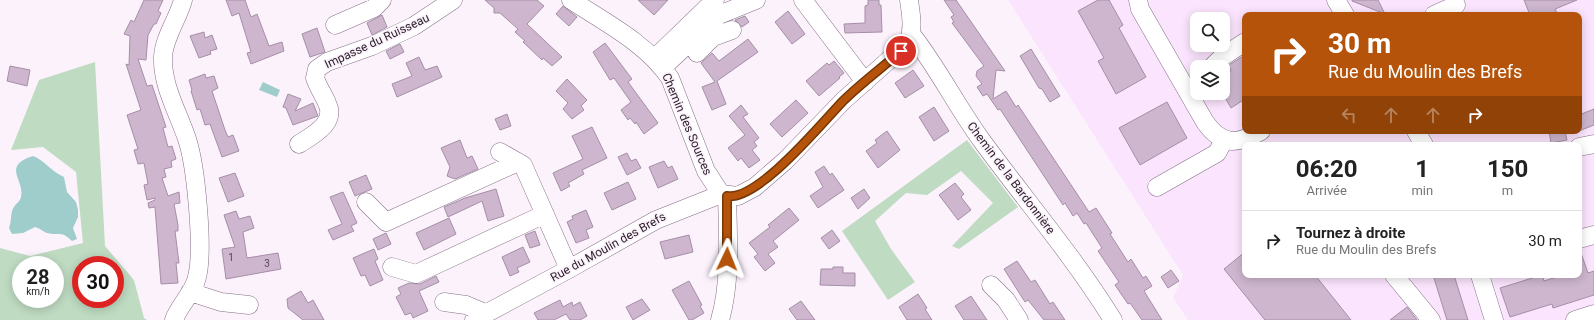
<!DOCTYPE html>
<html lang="fr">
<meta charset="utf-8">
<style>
body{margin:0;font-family:Roboto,sans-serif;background:#f2f2f2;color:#222;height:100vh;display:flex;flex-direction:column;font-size:15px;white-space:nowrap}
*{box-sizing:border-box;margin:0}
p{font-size:13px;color:#767676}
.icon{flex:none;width:22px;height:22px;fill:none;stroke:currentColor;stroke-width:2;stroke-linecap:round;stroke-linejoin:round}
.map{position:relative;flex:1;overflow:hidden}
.panel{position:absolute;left:1242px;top:142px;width:340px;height:136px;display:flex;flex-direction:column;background:#fff;border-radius:8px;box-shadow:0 2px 10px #0003}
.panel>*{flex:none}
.top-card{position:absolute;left:1242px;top:12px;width:340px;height:122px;border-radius:8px;box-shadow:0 2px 10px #0003;background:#b45309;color:#fff;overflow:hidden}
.controls{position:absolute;left:1190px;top:12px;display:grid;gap:8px}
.controls a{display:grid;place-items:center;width:40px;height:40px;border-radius:8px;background:#fff;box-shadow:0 2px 10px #0003;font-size:20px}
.speed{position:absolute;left:12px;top:256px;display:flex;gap:8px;font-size:20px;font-weight:700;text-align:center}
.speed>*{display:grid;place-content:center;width:52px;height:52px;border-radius:50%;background:#fff;box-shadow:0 2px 10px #0003;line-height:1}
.speed small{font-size:10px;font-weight:400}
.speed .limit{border:6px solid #d22;background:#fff;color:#111}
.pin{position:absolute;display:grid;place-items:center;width:34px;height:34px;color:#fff;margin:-17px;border:2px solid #fff;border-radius:50%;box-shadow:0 1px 4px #0007}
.me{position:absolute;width:44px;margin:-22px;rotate:2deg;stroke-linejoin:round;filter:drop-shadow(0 0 3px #0008)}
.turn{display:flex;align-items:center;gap:14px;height:84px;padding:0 20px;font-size:18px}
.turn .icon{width:52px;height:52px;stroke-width:2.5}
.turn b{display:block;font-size:28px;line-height:34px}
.lanes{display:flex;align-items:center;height:38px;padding:0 20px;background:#0003;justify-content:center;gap:20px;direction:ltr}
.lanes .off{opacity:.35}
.eta{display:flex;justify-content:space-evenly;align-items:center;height:68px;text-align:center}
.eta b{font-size:24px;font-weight:700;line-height:28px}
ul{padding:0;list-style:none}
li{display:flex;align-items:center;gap:12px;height:60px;padding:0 20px;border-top:1px solid #e0e0e0}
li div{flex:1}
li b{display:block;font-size:15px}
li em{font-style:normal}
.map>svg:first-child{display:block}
</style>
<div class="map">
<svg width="1594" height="320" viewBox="0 0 1594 320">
<rect width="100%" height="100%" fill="#fcf2fc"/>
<path fill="#fbe4fd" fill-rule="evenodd" d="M1008,0h586v320h-406l-15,-22 10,-23zM1245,15h334v116h-334zM1197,19h26v26h-26zM1197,67h26v26h-26zM1245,145h334v130h-334z"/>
<path fill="#bfdbc2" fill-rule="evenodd" d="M95,62l10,184 29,34 10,38 3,2h-147v-72l30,8 53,-13 -7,-71 -33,-25 -32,3 28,-70zM21,265h34v34h-34zM81,265h34v34h-34z
M967,140l51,67 -59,42 -7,-3 41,-43 -32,-32 -34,24 -21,-2 -31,28 16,28 24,33 -27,18 -46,-69z"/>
<path fill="#9fcdcc" d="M263,82l17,8 -3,7 -18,-7z
M33,156c11,4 19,16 31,21l3,15 9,10 2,8v7l-5,11 4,11 -5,2c-11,-11 -13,-5 -25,-8 -3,-1 -8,-5 -12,-6l-12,6 -11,1 -3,-6c3,-7 1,-16 5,-21 2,-4 6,-5 7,-10 4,-17 -20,-31 12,-41z"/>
<path fill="#cdb6ce" stroke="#a58fa7" d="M144,0h19l-5,11 3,2 -5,11h-2l-6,11 -2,25 -8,-1 9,27 5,-1 14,42 -3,1 5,19 4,-1 4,13 -5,2 1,6 -8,2 2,8 -4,1 6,18 11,-4 1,11 -6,1 4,21v6h-3l4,32h-3l2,20 -17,1 -6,-77 -6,1 -1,-5 7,-3v-2l-8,2 -3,-15 4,-1 -4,-21 -6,1 -4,-14 4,-1 -11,-34 14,-5 -15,-46 3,1 1,-29 -6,-2 7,-14 3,2z
M226,0h19l6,17 6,-3 12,32 13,-4 2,9 -33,13 -4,-11 4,-1 -12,-39 -7,3z
M485,0h52l7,6 -17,18 35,33 -10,9 -9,-8 -1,2 -19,-18 2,-1 -10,-9 3,-3 -18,-16h-6v-5z
M638,0h30l-14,15z
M868,0h11v5h2l1,27 -37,1 -1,-9 21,-1v-17l3,-1z
M944,0h12l49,71 -9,-1 -3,29 13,-8 10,16 2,-2 71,107 7,-4 16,25 -2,1 18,28 3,-3 12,19 3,-2 6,10 -8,5 18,29h-20l-12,-17 -2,1 -13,-19 4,-3 -21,-31 4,-3 -16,-25 -2,1 -7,-11 -4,3 -8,-13 -2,2 -63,-96 -2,1 -11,-16 -4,2 -6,-9 5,-3 -6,-8 1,-5 7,-5 -32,-43 2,-1 -3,-5 3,-2z
M1098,0h11l14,25 -4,3 27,49 -30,17 -18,-33 6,-3 -26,-47z
M1352,0h26l7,14 -33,-13z
M1524,0h53l-22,9 3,6h-28z
M563,6l14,11 -8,9 -13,-12z
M788,11l17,23 -13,10 -17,-22z
M382,15l5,12 -15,8 -5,-12z
M745,16l4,6 -7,5 -7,-7z
M317,28l8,24 -15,5 -8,-23z
M204,32l1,6 7,-3 5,14 -7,2 1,3 -12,4 -9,-22z
M748,39l10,13 -41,29 9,23 -14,6 -10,-23 13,-5 -14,-19 11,-10 7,8z
M605,43l27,36 -4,3 30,41 -14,11 -8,-12 -1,2 -5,-6 -2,2 -7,-10 10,-8 -17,-24 -4,2 -17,-28z
M400,44l4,8 -14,7 -4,-8z
M1031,49l29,47 -10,6 -8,-13 -3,-1 -19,-32z
M1245,55v44l-14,9 -8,-14v-18l8,-5 -2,-6z
M419,57l6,13 12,-4 5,11 -45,20 -5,-13 20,-8 -6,-13z
M834,61l10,12 -5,4 1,1 -21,18 -13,-15 21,-18 2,2z
M10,66l20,4 -3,16 -20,-5z
M913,70l11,16 -19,12 -10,-15z
M205,74l1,4 8,-2 4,12 -6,3 13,39 3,7 5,-2 6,16 -17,6 -12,-33 -5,1 -5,-16 -3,1 -6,-19 1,-1 -3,-10z
M567,79l20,21 -6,6 3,4 -12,9 -9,-10 5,-6 -12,-12z
M288,94l13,5 -6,12 18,-8 5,13 -25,9 -7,-17 -3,-1z
M796,100l12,13 -26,24 -12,-13z
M1167,102l20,36 -47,27 -21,-37z
M741,105l7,9 -5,3 16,21 -5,4 3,4 -5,4 8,10 -11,8 -8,-10 -3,3 -10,-13 17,-13 -16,-19z
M934,107l15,24 -15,10 -15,-24z
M1594,109v16l-15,6v-16z
M507,114l4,12 -11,4 -5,-11z
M592,127l15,31 -25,12 2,4 -16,9 2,3 -9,5 -8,-18 30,-14 -11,-23z
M887,131l13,19 -22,18 -12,-17 11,-8 -2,-3z
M1549,131h16l2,9 -16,3z
M460,140l7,18 5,-2 6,13 -23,10 -8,-3 3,-9 -9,-19z
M627,153l4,8 5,-2 5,9 -14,7 -9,-18z
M664,161l4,7 4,-2 6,13 -20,9 -9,-21z
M824,166l6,9 2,-2 12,17 -26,18 -8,-12 13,-9 -8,-15z
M235,173l9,23 -16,6 -9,-24z
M366,175l6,14 -17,7 -6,-14z
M628,182l8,17 -24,11 -8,-17z
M955,183l9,11 -3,3 10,13 -13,10 -19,-25z
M496,189l8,27 -16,5 -6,-20 -34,16 -4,-10 21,-9z
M864,189l6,9 -12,11 -7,-11z
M343,192l14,31 -6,3 3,5 -21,9 -5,-10 14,-6 -12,-27z
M789,208l10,12 -26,21 5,6 -10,7 7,9 -10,8 -11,-14 4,-3 -9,-11 21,-16 -2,-2z
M586,210l7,17 -7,3 3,8 -13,5 -9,-21 6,-3 -1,-3z
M236,211l3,8 11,-3 4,12 -11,4 4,26 31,-5 3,16 -55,10 -4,-30 13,-2 -11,-32z
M449,218l7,16 -32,16 -8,-17z
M832,230l8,11 -11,8 -8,-11z
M535,231l5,14 -10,3 -5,-13z
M386,233l5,11 -13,6 -5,-11z
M689,235l4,17 -28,7 -5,-17z
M523,247l7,15 -13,6 2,4 -9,4 -8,-19z
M374,249l4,10 -3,2 8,19 -13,6 -5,-11 -4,1 -8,-18z
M1245,252v23h70l36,45h-86l-41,-51z
M1579,253h2l7,20 6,-2v24l-41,13 -1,-4 -42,13 -10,-29 42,-13 2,6 19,-6h16z
M1017,261l14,21 4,-2 15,24 3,-2 12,18h-21l-16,-20 -3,2 -21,-33z
M833,267h10v6h12v13l-35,-1 1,-16h12z
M1171,270l8,11 -11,7 -7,-11z
M1433,275h21l14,45h-21z
M436,276l3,6 -20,9 9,20 -15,7 -2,-5 -6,2 -9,-18 5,-3 -3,-6 11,-5 11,1z
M689,281l13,24 -2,1 4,7 -12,7h-3l-17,-30z
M301,291l7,12 5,-3 11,20h-21l-15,-12 -1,-9z
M918,294l9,14 -2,1 7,11h-25l-8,-13z
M971,296l16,24h-23l-9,-14z
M642,299l8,11 -17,10 -7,-13z
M560,300l3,7 9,-5 1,4 7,-4 7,14 -7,4h-10l-4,-6 -12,6h-16l-4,-7z
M801,301l14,19h-18l-8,-11z
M1407,307l10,13h-27z"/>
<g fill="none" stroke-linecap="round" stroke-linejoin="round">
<g stroke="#857087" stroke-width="19">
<path id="minor" d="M571,0c35,23 75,43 99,78l36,93 15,23
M803,0l62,82
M1138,0l2,9 65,113c17,24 32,23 56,9
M1336,0l9,15
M1434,15l22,-10
M335,25l39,-17 8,-8
M912,35c26,33 45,72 70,106 44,60 92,116 131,179
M697,53l16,-16 19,-7
M655,58l60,-58
M663,67l56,-52 37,-15
M1212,67l10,-10 23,-15
M1416,131l8,14
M299,144c14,-9 38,-21 28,-41 -4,-9 -9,-16 -12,-25l2,-9 10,-7 45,-16 42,-20 39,-26
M1579,147l15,-3
M500,152l23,13 46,104
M1157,187l60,-34 7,-13
M366,202l20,20 132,-60
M1579,239l15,-4
M392,267l24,7 129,-60
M1394,275l37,45
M1480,275l14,45
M991,285l15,15 13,20
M190,292l31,10 28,3
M444,302l22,3 19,8 -5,6
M174,320c5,-15 20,-27 23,-43 7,-27 -1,-111 -10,-138 -9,-27 -25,-53 -24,-82 1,-20 15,-38 20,-57
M474,320l95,-51 87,-49 58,-23 7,-3 17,2 17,-9 30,-26 59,-61 64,-57c6,-14 3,-28 1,-43
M720,320c11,-38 8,-84 7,-124
M1575,320l19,-6"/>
</g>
<use href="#minor" stroke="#fff" stroke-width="18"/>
</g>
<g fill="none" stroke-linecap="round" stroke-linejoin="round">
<g stroke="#753606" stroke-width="10">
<path id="route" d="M727,259v-63c31,5 94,-72 116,-95 18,-18 39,-33 58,-50"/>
</g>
<use href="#route" stroke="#b45309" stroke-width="7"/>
</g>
<g text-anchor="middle" stroke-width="3.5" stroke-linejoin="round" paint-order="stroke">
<g font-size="10" fill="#544854">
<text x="231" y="261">1</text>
<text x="267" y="267">3</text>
</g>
<g font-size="12" fill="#2c232c" stroke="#fcf2fc">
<text transform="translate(377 41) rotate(-25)" y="4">Impasse du Ruisseau</text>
<text transform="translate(687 124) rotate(67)" y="4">Chemin des Sources</text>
<text transform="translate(1011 178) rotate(53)" y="4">Chemin de la Bardonnière</text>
<text transform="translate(608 247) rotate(-29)" y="4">Rue du Moulin des Brefs</text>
</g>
</g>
</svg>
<div class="controls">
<a><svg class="icon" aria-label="search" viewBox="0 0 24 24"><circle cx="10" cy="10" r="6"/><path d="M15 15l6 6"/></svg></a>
<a><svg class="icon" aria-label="layers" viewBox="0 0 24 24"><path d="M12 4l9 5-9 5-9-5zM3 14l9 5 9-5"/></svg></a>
</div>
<div class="speed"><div>28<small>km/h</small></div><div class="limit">30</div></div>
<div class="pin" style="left:901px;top:51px;background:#d93025"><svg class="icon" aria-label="arrive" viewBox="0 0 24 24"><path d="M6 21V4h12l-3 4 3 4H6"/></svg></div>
<svg class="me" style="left:727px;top:259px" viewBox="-20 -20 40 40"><path d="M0-17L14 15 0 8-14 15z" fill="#b45309" stroke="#fff" stroke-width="4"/></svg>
<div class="top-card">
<div class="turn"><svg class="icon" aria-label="right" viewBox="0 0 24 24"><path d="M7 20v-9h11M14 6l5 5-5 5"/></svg><div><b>30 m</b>Rue du Moulin des Brefs</div></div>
<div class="lanes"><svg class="icon off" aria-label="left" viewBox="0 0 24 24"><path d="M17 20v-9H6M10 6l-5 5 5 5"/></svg><svg class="icon off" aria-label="ahead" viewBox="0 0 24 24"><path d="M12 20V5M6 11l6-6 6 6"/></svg><svg class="icon off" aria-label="ahead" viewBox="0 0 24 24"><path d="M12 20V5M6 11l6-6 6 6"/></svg><svg class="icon" aria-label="right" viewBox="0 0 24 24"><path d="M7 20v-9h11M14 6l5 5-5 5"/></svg></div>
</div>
<section class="panel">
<div class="eta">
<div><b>06:20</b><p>Arrivée</p></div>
<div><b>1</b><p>min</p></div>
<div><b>150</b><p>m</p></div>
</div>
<ul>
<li><svg class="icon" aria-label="right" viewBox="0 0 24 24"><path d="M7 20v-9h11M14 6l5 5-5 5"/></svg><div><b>Tournez à droite</b><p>Rue du Moulin des Brefs</p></div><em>30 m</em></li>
</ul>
</section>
</div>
